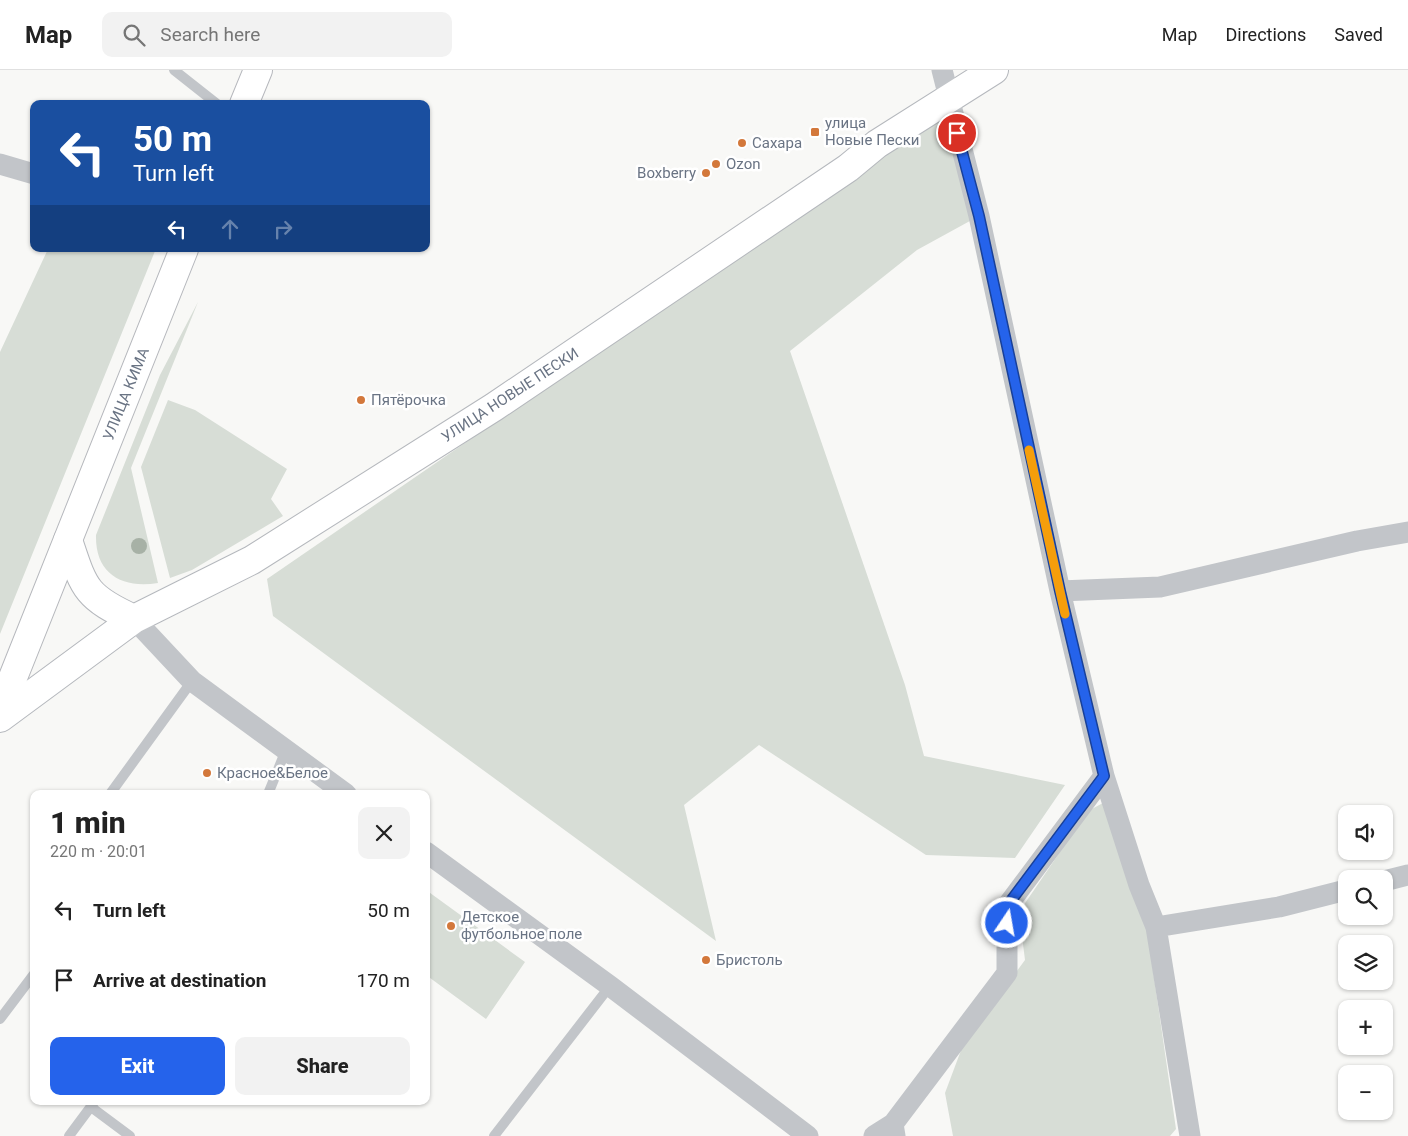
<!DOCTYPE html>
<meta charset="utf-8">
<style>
body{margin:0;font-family:Roboto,sans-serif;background:#f2f2f2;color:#222;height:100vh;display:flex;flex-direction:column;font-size:19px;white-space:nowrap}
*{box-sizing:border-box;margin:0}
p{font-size:16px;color:#767676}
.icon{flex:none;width:28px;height:28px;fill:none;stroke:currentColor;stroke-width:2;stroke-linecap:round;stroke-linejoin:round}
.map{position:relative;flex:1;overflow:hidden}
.sheet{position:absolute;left:30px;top:720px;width:400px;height:315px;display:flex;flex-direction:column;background:#fff;border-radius:10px;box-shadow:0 1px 4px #0004}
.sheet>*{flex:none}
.banner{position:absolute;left:30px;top:30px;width:400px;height:152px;border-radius:10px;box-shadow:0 1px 4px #0004;background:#1a4fa0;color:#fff;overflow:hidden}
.fabs{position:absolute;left:1338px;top:735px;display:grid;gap:10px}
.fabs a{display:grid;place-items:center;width:55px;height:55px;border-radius:10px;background:#fff;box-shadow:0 1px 4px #0004;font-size:25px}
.pin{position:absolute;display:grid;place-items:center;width:42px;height:42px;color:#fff;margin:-21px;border:2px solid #fff;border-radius:50%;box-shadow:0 1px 5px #0007}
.me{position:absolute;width:55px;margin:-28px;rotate:12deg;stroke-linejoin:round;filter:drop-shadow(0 0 4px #0008)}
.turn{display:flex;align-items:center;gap:18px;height:105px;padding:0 20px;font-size:22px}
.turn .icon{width:65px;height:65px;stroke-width:2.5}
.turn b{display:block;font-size:35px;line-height:42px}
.lanes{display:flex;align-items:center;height:48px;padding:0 20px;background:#0003;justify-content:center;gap:25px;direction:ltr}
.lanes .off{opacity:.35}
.round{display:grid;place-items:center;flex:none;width:52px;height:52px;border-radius:10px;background:#f2f2f2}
.summary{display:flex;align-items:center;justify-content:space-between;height:85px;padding:0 20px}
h1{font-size:30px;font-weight:800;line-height:38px}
.cta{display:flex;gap:10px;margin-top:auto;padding:10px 20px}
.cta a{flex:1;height:58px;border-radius:10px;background:#2563eb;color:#fff;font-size:20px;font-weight:800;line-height:58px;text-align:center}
.cta a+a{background:#f2f2f2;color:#222}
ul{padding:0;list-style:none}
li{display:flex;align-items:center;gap:15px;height:70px;padding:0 20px}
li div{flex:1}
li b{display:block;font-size:19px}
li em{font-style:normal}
header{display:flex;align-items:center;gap:30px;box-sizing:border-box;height:70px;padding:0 25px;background:#fff;border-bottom:1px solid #e0e0e0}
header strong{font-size:24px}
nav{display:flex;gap:28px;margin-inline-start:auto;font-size:18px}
.search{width:350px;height:45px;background:#f2f2f2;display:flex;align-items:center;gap:12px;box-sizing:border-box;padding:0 18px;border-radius:10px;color:#767676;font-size:19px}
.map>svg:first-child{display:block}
</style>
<header>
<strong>Map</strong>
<div class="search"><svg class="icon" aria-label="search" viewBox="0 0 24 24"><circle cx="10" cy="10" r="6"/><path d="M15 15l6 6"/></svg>Search here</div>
<nav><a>Map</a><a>Directions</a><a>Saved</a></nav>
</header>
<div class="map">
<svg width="1408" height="1066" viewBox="0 0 1408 1066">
<rect width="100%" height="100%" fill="#f8f8f6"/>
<path fill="#d7ddd6" d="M941,46l38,100 -62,34 -127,101 115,334 19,71 141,29 -50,73 -89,-3 -167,-110 -75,60 32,136 -443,-325 -6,-37z
M48,179h106l1,2 -155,383v-282z
M198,232l-67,166 27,115c-36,6 -63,-9 -62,-48l64,-160z
M168,330l27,10 92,59 -16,30 12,17 -91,54 -22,8 -29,-111z
M1103,733l44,126 29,200 -6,7h-217l-8,-43 18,-48 62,-85 -6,-48 69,-101z
M426,820l99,72 -39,57 -60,-44z"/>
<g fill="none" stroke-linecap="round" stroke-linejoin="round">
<g stroke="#b5b8bd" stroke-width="30">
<path id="secondary" d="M68,470c16,48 17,57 66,79
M0,648l134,-99 118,-59 242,-153 354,-239 29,-24 117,-74"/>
</g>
<g stroke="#b6b8bd" stroke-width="30">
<path id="primary" d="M244,34l14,-34
M0,640l184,-461"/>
</g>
<path stroke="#c2c5c9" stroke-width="10" d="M174,0l43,34
M110,724l82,-113
M268,724l18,-44
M0,949l34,-45
M91,1037l39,29
M69,1066l26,-35
M494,1066l116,-150"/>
<path stroke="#c2c5c9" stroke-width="21" d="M942,0l37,146 81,375 44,185 35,109 17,42 34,209
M0,94l34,10
M1060,521l100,-4 197,-46 51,-9
M134,549l58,62 154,113
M426,782l184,134 198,150
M1384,811l24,-6
M1156,857l123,-20 67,-17
M893,1054l114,-151v-67l97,-130
M874,1066l19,-12 2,12"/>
<use href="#secondary" stroke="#fff" stroke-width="28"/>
<use href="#primary" stroke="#fff" stroke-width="28"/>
</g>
<circle fill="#a7b1a6" cx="139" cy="476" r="8"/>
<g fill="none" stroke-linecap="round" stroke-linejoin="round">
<g stroke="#184099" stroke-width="12">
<path id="route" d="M957,63l22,83 81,375 44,185 -97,130v17"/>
</g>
<use href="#route" stroke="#2563eb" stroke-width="9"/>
<path stroke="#f59e0b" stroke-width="9" d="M1029,380l36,164"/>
</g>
<g fill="#d3783b" stroke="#fff" stroke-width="2">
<rect x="810" y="57" width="10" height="10" rx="2.5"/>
<circle cx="742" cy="73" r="5"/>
<circle cx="716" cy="94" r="5"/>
<circle cx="706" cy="103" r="5"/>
<circle cx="361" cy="330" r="5"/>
<circle cx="207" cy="703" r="5"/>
<circle cx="451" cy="856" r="5"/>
<circle cx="706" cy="890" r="5"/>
</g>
<g text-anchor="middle" stroke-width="5" stroke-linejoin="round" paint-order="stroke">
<g font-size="15" fill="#6a7484" stroke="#fff" text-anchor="start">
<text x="825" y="58">улица<tspan x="825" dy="17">Новые Пески</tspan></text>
<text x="752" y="78">Сахара</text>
<text x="726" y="99">Ozon</text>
<text x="696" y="108" text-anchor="end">Boxberry</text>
<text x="371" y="335">Пятёрочка</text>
<text x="217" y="708">Красное&amp;Белое</text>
<text x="461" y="852">Детское<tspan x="461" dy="17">футбольное поле</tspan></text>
<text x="716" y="895">Бристоль</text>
</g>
<g font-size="15" fill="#6a7484" stroke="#fff">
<text transform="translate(126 324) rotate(-68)" y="5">УЛИЦА КИМА</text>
<text transform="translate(510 325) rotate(-33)" y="5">УЛИЦА НОВЫЕ ПЕСКИ</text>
</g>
</g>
</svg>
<div class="fabs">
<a><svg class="icon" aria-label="sound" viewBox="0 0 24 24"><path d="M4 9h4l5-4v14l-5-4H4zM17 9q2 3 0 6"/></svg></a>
<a><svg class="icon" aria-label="search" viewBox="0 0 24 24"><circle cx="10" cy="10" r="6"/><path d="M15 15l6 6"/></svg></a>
<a><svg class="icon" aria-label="layers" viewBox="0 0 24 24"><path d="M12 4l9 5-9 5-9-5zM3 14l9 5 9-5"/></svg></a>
<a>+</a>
<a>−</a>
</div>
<div class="pin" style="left:957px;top:63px;background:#d93025"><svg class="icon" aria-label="arrive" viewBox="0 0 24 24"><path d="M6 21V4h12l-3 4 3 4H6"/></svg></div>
<svg class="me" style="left:1007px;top:853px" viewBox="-20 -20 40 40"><circle r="17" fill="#2563eb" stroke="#fff" stroke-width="3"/><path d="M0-11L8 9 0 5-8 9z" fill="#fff"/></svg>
<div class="banner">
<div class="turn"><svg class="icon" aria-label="left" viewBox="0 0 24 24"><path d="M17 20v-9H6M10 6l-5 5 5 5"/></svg><div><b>50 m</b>Turn left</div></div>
<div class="lanes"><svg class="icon" aria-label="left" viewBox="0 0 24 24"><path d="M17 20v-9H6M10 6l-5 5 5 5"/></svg><svg class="icon off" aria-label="ahead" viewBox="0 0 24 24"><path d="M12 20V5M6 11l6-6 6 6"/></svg><svg class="icon off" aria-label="right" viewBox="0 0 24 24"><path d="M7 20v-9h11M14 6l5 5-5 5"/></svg></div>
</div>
<section class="sheet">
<div class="summary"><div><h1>1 min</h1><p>220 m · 20:01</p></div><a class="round"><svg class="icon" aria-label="close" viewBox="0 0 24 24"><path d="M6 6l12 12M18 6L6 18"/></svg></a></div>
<ul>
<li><svg class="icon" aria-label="left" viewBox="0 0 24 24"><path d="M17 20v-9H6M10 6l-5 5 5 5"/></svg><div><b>Turn left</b></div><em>50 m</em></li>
<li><svg class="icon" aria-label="arrive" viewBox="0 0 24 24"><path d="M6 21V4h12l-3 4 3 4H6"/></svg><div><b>Arrive at destination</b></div><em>170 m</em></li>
</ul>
<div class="cta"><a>Exit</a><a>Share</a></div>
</section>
</div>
